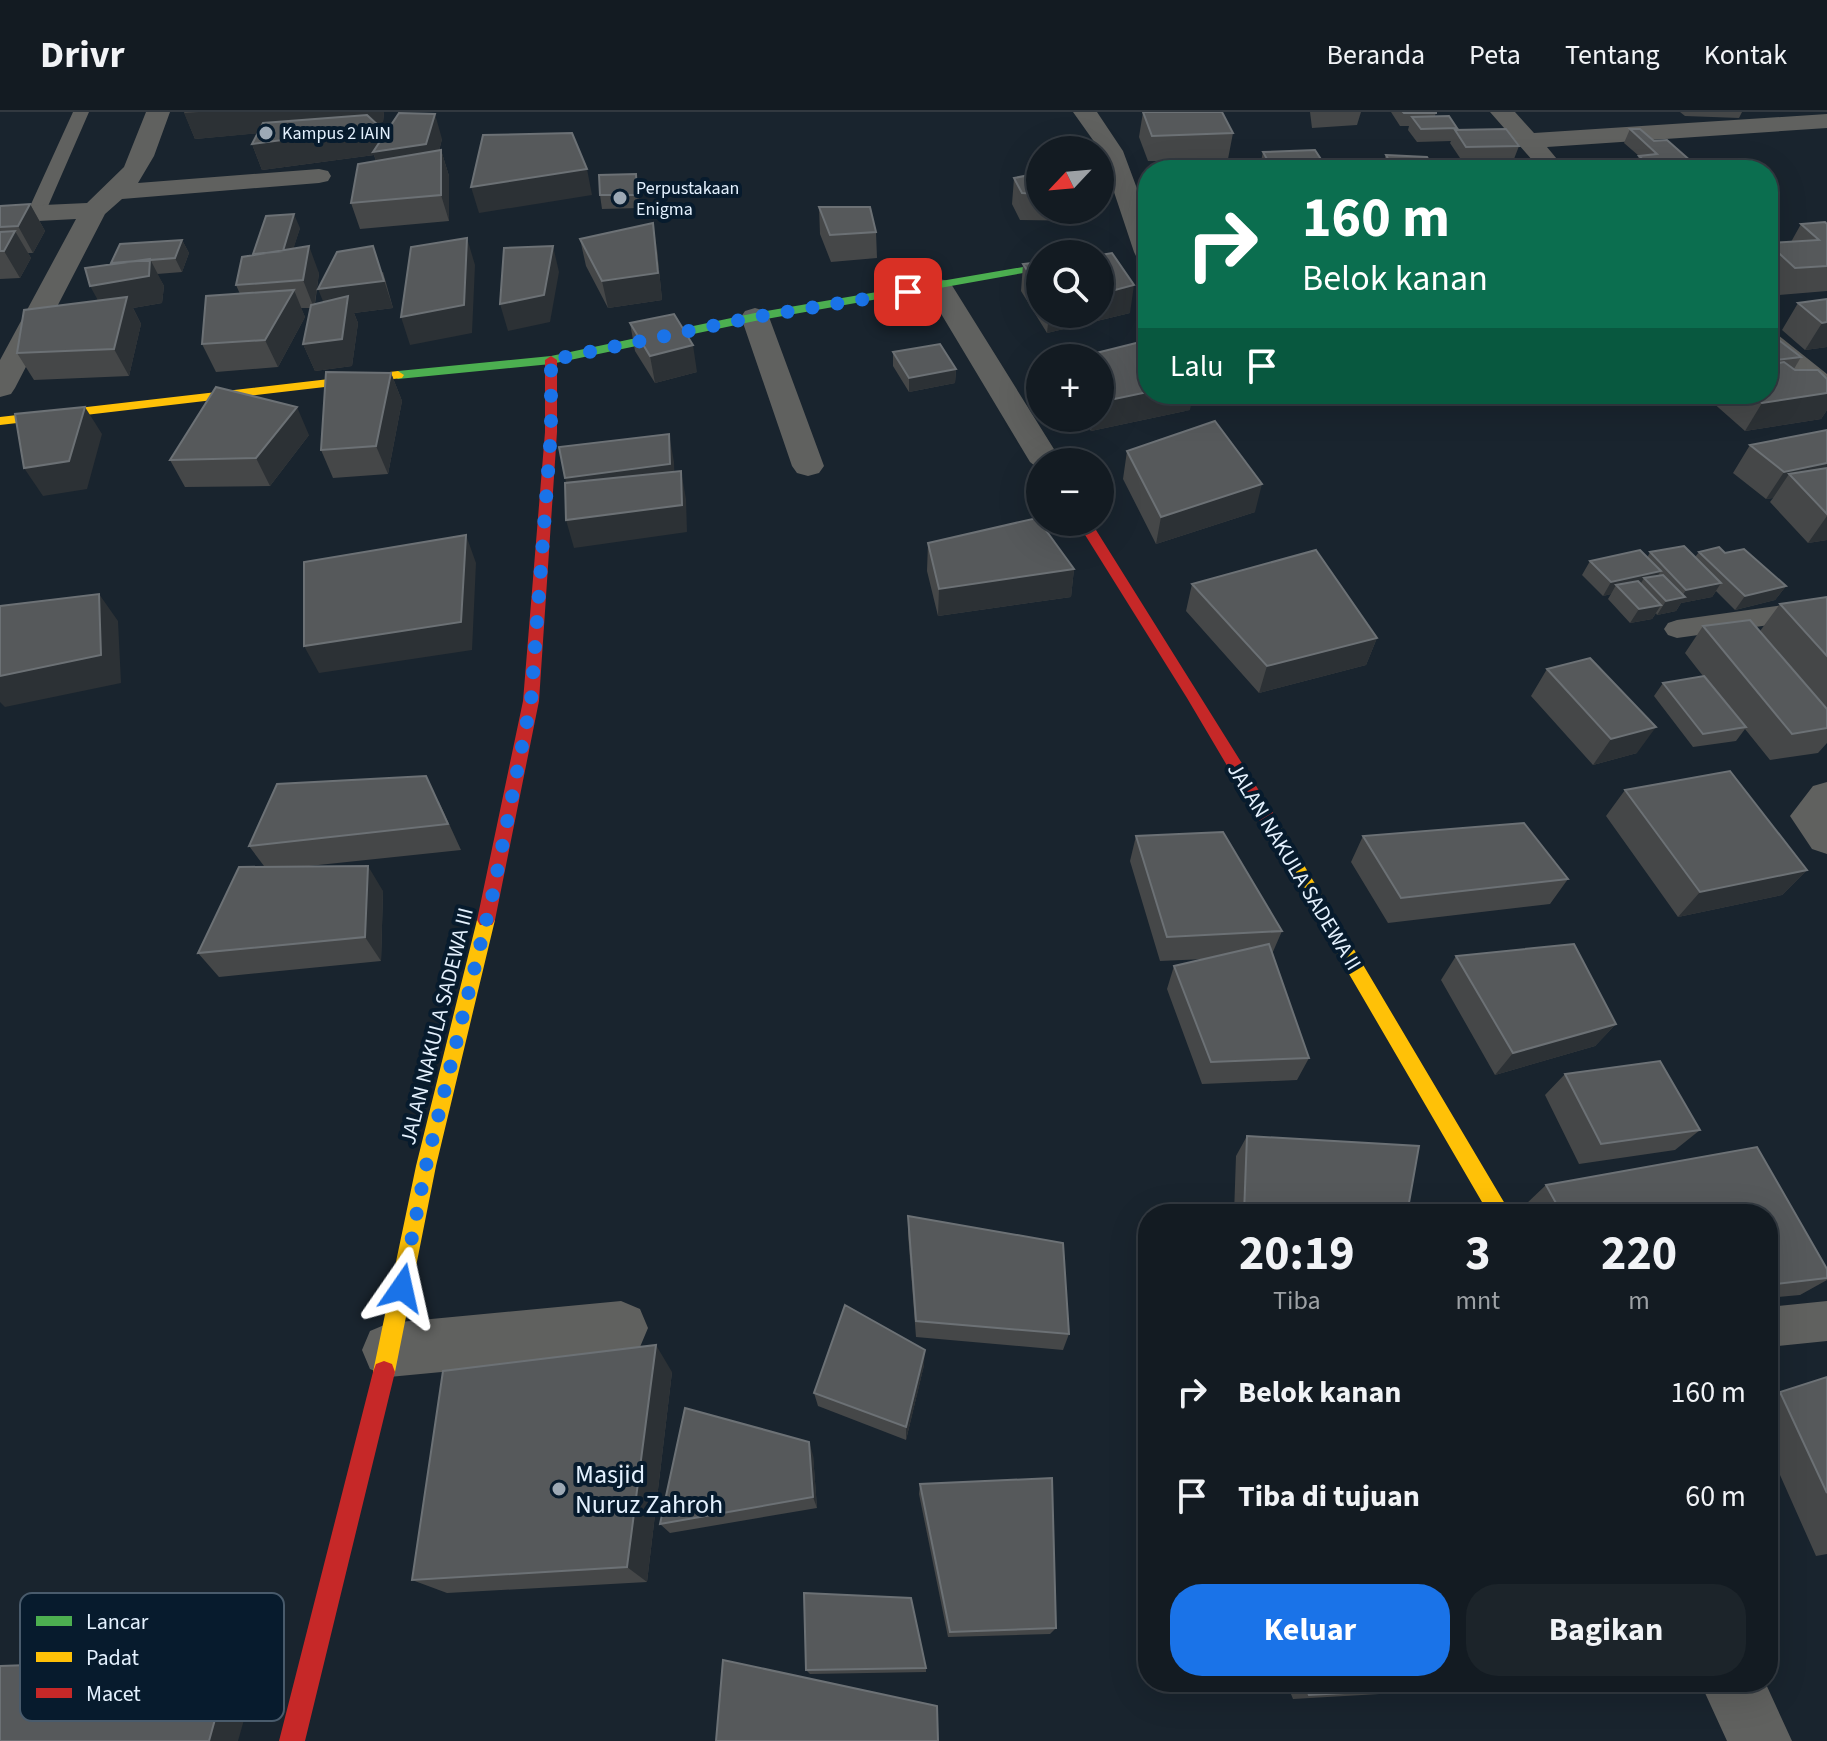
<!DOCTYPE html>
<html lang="id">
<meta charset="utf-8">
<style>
body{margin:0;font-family:"Source Sans 3",sans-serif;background:#1c242a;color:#f1f3f6;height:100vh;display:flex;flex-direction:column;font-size:30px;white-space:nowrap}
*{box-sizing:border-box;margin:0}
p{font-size:26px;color:#9da1a5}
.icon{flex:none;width:44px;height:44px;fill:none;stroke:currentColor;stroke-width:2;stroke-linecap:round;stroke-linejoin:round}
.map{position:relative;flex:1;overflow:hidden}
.details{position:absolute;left:1138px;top:1092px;width:640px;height:488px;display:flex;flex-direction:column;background:#131b22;border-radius:32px;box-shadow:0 8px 32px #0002,0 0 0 2px #323940}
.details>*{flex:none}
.banner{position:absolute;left:1138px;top:48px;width:640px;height:244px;border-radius:32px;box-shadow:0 8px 32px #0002,0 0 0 2px #323940;background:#0b6e4f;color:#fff;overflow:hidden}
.needle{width:52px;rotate:244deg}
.fabs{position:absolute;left:1026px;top:24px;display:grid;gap:16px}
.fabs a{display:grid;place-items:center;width:88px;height:88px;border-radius:50%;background:#131b22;box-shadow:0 8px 32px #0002,0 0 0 2px #323940;font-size:40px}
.pin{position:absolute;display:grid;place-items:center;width:68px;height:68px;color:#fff;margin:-34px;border-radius:16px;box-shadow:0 4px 12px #0006}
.me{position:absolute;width:88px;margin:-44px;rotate:11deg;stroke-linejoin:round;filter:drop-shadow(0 0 6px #0008)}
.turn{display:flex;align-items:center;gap:28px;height:168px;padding:0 32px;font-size:36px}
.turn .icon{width:104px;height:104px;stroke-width:2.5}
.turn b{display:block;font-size:56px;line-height:68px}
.then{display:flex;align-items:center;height:76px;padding:0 32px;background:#0003;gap:16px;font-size:30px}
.eta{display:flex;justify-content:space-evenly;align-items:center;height:136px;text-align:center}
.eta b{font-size:48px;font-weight:700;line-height:56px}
.button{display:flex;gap:16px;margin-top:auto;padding:16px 32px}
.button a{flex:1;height:92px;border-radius:32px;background:#1a73e8;color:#fff;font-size:32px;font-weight:700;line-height:92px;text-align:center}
.button a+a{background:#1c242a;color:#f1f3f6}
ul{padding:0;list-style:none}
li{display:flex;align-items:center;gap:24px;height:104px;padding:0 32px}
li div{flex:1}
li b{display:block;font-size:30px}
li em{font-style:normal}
header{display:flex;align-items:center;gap:48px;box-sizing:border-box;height:112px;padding:0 40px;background:#131b22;border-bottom:2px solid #323940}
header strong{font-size:38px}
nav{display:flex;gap:44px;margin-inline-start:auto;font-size:28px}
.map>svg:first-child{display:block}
</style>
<header>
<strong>Drivr</strong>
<nav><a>Beranda</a><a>Peta</a><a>Tentang</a><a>Kontak</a></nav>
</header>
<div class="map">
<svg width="1827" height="1629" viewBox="0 0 1827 1629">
<rect width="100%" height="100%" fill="#19242e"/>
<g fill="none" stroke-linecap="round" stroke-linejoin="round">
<path fill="#60615f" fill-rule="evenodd" d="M73,0h16l-44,101 -2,4h-14l-2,-4z
M1827,487v18l-150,21 -9,-3 -4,-6 4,-6 9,-3z
M1827,1189v40l-59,6v-40z"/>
<path fill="#60615f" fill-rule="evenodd" d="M146,0h24l-16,44 -16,27 181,-14 9,2 3,5 -3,5 -9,2 -197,16 -17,15 -90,174 -4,6 -11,3v-37l76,-141 -76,4v-16l87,-4 37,-36z
M1073,0h24l26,39 25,67v42l-11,-2 -3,-6 -34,-102z
M1490,0h25l19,21 293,-19v14l-280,19 19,23h-25z
M939,167l10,2 4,6 109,175h-22v8l-10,-8 -105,-175 4,-6z
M755,196l10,3 4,6 55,149 -5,7 -11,3 -11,-3 -5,-7 -51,-149 4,-6z
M1768,220l10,3 49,39v24l-11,-3 -48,-39z
M1827,670v72l-15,-5 -22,-33 23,-30z
M621,1189l19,8 8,19 -8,19 -19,8 -232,22 -19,-8 -8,-19 8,-19 19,-8z
M1700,1570h65l27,59h-65z"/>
<path fill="#4caf50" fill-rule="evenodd" d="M1040,152v6l-285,51 -204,43 -153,15 -6,-4 6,-4 153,-15 204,-43z"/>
<path fill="#ffc107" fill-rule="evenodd" d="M398,259l6,4 -2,3 -402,47v-8z
M1267,700l6,1 238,401h-22l-228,-391 -2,-5z
M486,801l6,2 3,5 -59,246 -41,206 -3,8 -8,3 -8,-3 -3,-8 43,-206 61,-246 3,-5z"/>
<path fill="#c62828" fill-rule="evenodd" d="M551,244l6,4v72l-18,269 -44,219 -3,5h-12l-3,-5 46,-219 22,-269v-72z
M1077,410h14l182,291 2,5 -2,5h-12l-74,-125z
M384,1249l8,3 3,8 -90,369h-26l94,-369 3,-8z"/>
</g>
<path fill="#454748" d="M184,0h200l-1,10 -8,1 8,14 59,2 -3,12 2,-1 8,26v45l-89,8 -9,-26 25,-42 -2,-6 -112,15 -10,-26 6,-11 -63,6z
M1143,0l90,21 -5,26h-2l4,11h-65l2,-9h-19l-9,-24z
M1310,0h51l-4,13 -45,3z
M1391,0h45l-1,4 22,12 -1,2 63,16 -5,13 -52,2 -12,-18 1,-2 -34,1 -9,-12 1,-4h-9z
M1680,0h62l-3,6 -54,-2z
M1630,17l63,34 -3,7h-55l-2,-1 6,-13 -15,-13z
M1263,40l65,18h-69z
M1386,43l48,15h-53z
M1040,61v37h53l-2,11 -71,-1 -8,-16 2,-26z
M636,62l2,13 1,21 -37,1 -2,-14z
M30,92l15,27 -12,22h-5l3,5 -11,20 -20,1v-52z
M819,95l57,25 1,26 -46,4 -11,-28z
M1801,112h26v67l-48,4 -11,-11v-41l23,-1z
M300,116l-7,21 26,24 -4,31 8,-2 60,-30 10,36 -39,5 4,10 -6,43 -37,5 -12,-27 7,-36h-9l4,9 -27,50 -62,5 -14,-28 38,-50 -4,-9 18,-30 -1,-1z
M580,127l77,10 5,51 -54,8 -22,-42z
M182,128l7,13 -7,19 -25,2 7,12 -2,17 -29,5 8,16 -12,52 -95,4 -17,-27 80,-52 15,-36 -1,-2z
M1040,150v52l90,-1 -83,20 -26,-42 2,-27z
M1827,187v48l-22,3 -23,-20 16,-27z
M1768,199v21l33,25 -7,12 33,10v31l-6,9 -76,12 -34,-30 3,-7h54z
M630,211l67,49 -42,11 -20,-32z
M893,240l63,17 -1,14 -46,9 -16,-26z
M391,261l11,28 -14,73 -55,4 -12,-28z
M1190,298l-99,21 -7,-13h16z
M1827,318v110l-19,3 -38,-41 3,-4 -7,1 -33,-26 17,-28z
M309,323l-39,51 -85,1 -15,-27z
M1127,339l128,61 -99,32 -33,-65z
M928,431l146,26 -3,28 -133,19 -11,-45z
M1650,440l45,5 4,-5 26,1 61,33 -11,14 -40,10 -19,-19 -4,6 -31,6 -5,8 -19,4 -1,-2 -4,6 -22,4 -22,-24 3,-5 -8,2 -21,-21 8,-14 57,-3z
M1192,472l185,54 -11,27 -107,28 -73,-82z
M1827,485v146l-9,10 -48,7 -25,-31 -9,12 -43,6 -39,-51 9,-13 40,-7 -18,-23 18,-27 57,5 20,-27z
M1547,557l90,84 -44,12 -62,-69z
M1625,678l182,80 -25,25 -104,22 -72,-101z
M439,690l22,48 -152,16 74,25 -2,70 -162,16 -21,-24 66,-87 -15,-20z
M1136,724l146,95 -10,23 37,104 -12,22 -95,4 -35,-95 7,-23 31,-7 -45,2 -30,-100z
M1363,724l205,43 -18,25 -162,19 -37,-61z
M1456,844l160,68 -21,22 -100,29 -54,-95z
M1565,962l135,56 -25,20 -96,14 -34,-69z
M1247,1024l160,78h-173l2,-58z
M1757,1035l70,122v11l-27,15 -32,3v-84h-237l-5,-10 20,-19z
M908,1104l161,118 -6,16 -147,-13 -8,-103z
M924,1253l-18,75 -88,-34 -4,-13z
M672,1260l-25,210 -200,11 -35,-13z
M1827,1265v177l-11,2 -48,-108v-50l12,-6z
M813,1343l4,53 -147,25 -10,-9z
M920,1372l136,144 -6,6 -102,3 -29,-143z
M926,1556v4l-116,2 -4,-4z
M1286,1570h185l1,4 -23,4 -156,9z"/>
<path fill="#2c3135" d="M199,0h185l-1,10 -188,17 -11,-26z
M435,2l7,25 -8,31 -52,8 -8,-23 -112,15 -10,-26 128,-17 8,23z
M441,38l8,26v45l-8,-26z
M587,57l5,26 -113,18 -8,-26z
M636,62l2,13 1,21 -2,-13z
M30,92l15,27 -12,22 -15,-27z
M294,102l6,14 -12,38 -5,-14z
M653,111l4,26 5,51 -54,8 -6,-27z
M15,119l16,27 -11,20 -16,-27z
M467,126l8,27 -3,68 -62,12 -9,-28z
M182,128l7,13 -7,19 -7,-14z
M309,134l10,27 -5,35 -11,-28z
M373,134l20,62 -39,5 4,10 -6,43 -37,5 -12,-27 26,-28 -11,-27z
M553,134l6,26 -9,50 -42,9 -8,-27z
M150,147l14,27 -2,17 -29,5 8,16 -12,52 -15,-27 -9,-36 -15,-27z
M1134,173l-4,28 -83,20 2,-19h51v-20z
M294,178l11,27 -27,50 -13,-27z
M1827,210v25l-22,3 17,-27z
M693,233l4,27 -42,11 -5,-27z
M956,257l-1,14 -46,9v-14z
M391,261l11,28 -14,73 -12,-28z
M1148,280v2h45l-3,16 -99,21 2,-13h7v-16z
M1827,281v17l-6,9 -76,12 17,-28z
M85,295l17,27 -15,55 -44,7 -19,-28z
M297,295l12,28 -39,51 -14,-28z
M669,322l5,28 1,30 -103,13 -7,-27z
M1827,351v24l-38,-13 -16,24 -7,1 18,-27z
M681,359l5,28 1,33 -113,16 -8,-28z
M1262,372l-7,28 -99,32 5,-27z
M1827,404v24l-19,3z
M466,423l10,28 -4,87 -153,23 -15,-27z
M1074,457l-3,28 -133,19 1,-27z
M1661,459l-9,14 -8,-7 -6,10 -22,-3 -5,9 -8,2 8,-14z
M1721,471l-9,14 -31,6 -5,8 -19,4 9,-14 15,-3 5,-8z
M1786,474l-11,14 -40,10 10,-14z
M99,482l19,27 3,62 -116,24 -5,-5v-26z
M1661,493l-9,14 -22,4 9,-14z
M1377,526l-11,27 -107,28 8,-27z
M1656,615l-19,26 -44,12 18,-26z
M368,754l15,25 -2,70 -16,-24z
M1807,758l-25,25 -104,22 22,-25z
M1616,912l-21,22 -100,29 18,-22z
M656,1233l16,27 -25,210 -20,-15z
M925,1238l-1,15 -18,75v-13z
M809,1330l4,13 4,53 -4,-11z
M232,1546l28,5 -22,78h-29z"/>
<path fill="#56595b" stroke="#6c7175" stroke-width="2" d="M1143,0h79l11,21 -81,3z
M1403,0h33v1h-32z
M399,1l36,1 -9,30 -53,8z
M367,3l13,12 -128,17 11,-21z
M1449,4l8,12 -36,1 -9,-12z
M1506,17l13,17 -53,1 -11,-17z
M1630,17h10l14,12 13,-1 26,23 -42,4 -12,-11 18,-2z
M572,21l15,36 -116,18 12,-52z
M441,38v45l-90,8 7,-39z
M1315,38l13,20h-55l-10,-18z
M1386,43l41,2 7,13h-40z
M1225,47l5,11h-60l-3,-10z
M1040,61v21l-18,-1 -8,-15z
M636,62l1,21h-37l-1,-20z
M30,92l-12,22 -18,1v-21z
M819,95h51l6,25 -46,3z
M294,102l-11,37 -30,3 13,-38z
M1825,110l2,2v42l-32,2 -27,-25 51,-3 -18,-16z
M653,111l5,50 -56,8 -22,-42z
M15,119l-11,20h-4v-19z
M467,126l-3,67 -63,12 10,-70z
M182,128l-7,18 -64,5 9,-19z
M309,134l-6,34 -67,5 6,-28z
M373,134l11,35 -66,8 19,-37z
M553,134l-9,49 -44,9 4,-56z
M1112,141l22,32 -34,9v-39z
M150,147l-1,17 -59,10 -5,-18z
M1040,150v28l-17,-26z
M294,178l-29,50 -63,4 4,-48z
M348,184l-6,43 -39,5 8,-39z
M127,185l-13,52 -97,4 7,-43z
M1827,187v23l-5,1 -24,-20z
M1768,199l8,7 -5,7h-3z
M674,202l19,31 -43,11 -20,-33z
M1768,220l33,25 -33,4z
M1148,228v52l-48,10v-44h-24z
M940,232l16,25 -47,9 -16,-26z
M1784,250l11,8h23l9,9v14l-65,10 -11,-9h17v-29z
M326,260l65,1 -15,73 -55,4z
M216,275l81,20 -41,51 -86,2z
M85,295l-16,54 -45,7 -9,-54z
M1215,309l47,63 -101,33 -34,-66z
M1827,318v33l-43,9 -34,-27z
M669,322l1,30 -105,14 -6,-31z
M1827,356v46l-38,-40z
M681,359l1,34 -116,15 -1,-37z
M1037,406l37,51 -135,20 -11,-46z
M466,423l-5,87 -157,24v-84z
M1684,434l37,37 -35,7 -36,-38z
M1719,435l6,6 19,-4 42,37 -41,10 -46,-44z
M1316,438l61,88 -110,28 -75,-82z
M1640,438l21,21 -50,11 -21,-21z
M1663,463l22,22 -19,4 -22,-23z
M1638,469l23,24 -22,4 -23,-24z
M99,482l2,61 -101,21v-70z
M1827,485v59l-47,-52z
M1750,508l77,89v19l-35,6 -89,-108z
M1590,546l66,69 -45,12 -64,-70z
M1704,564l42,51 -43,7 -40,-51z
M1730,659l77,99 -107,22 -75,-102z
M426,664l22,48 -199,22 28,-62z
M1524,711l44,56 -167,19 -38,-62z
M1223,720l59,99 -115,6 -31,-101z
M368,754l-3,71 -167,16 41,-86z
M1269,832l40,114 -98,4 -37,-96z
M1574,832l42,80 -103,29 -57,-97z
M1660,949l40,69 -99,14 -36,-70z
M1247,1024l172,10 -12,68h-163z
M1757,1035l70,122v9l-59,7v-71h-206l-16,-29z
M908,1104l155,27 6,91 -153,-13z
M845,1193l80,45 -19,77 -92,-34z
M656,1233l-29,222 -215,13 31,-209z
M1827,1265v116l-47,-101z
M685,1296l124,34 4,55 -153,27z
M1052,1366l4,150 -106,4 -30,-148z
M804,1481l107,5 15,70 -120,2z
M232,1546l-23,83h-209v-75z
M723,1548l214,46 1,35h-222z
M1303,1570h168l1,4 -163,9z"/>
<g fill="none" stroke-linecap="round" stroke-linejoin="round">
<path stroke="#1a73e8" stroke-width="14" stroke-dasharray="0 25.2" d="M402,1176l24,-122 67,-273 38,-192 20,-269v-72l204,-43 153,-25"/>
</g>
<g fill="#9da9b5" stroke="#071b2d" stroke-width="3">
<circle cx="266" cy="21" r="8"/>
<circle cx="620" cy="86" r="8"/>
<circle cx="559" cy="1377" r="8"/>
</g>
<g text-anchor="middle" stroke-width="8" stroke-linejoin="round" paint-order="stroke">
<g font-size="18" fill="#e4f1fe" stroke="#071b2d" text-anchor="start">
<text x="282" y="27">Kampus 2 IAIN</text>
<text x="636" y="82">Perpustakaan<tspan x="636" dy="21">Enigma</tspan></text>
</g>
<g font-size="22" fill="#e4f1fe" stroke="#071b2d">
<text transform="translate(1295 754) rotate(59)" y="8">JALAN NAKULA SADEWA II</text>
<text transform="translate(436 914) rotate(-76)" y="8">JALAN NAKULA SADEWA III</text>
</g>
<g font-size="26" fill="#e4f1fe" stroke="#071b2d" text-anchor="start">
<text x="575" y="1371">Masjid<tspan x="575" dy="30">Nuruz Zahroh</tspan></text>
</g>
</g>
<rect x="20" y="1481" width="264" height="128" rx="12" fill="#071b2d" stroke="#495b6c" stroke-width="2"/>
<rect x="36" y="1504" width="36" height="10" fill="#4caf50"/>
<rect x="36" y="1540" width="36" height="10" fill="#ffc107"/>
<rect x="36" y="1576" width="36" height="10" fill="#c62828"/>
<g font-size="22" fill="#e4f1fe">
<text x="86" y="1517">Lancar</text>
<text x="86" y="1553">Padat</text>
<text x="86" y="1589">Macet</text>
</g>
</svg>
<div class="fabs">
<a><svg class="needle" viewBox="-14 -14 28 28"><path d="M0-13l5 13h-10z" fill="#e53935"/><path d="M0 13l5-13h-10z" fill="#9da1a5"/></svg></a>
<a><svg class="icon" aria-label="search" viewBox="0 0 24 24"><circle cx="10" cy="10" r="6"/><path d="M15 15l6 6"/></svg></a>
<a>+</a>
<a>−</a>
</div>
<div class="pin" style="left:908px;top:180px;background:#d93025"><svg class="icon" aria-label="arrive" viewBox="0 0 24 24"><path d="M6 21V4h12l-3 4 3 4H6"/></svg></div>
<svg class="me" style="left:402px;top:1176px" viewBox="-20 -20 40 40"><path d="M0-17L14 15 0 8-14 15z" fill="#1a73e8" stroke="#fff" stroke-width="4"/></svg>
<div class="banner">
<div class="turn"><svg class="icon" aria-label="right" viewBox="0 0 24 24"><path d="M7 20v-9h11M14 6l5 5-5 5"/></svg><div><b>160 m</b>Belok kanan</div></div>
<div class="then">Lalu<svg class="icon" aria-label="arrive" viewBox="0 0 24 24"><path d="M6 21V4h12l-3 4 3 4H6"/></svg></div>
</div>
<section class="details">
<div class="eta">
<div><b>20:19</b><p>Tiba</p></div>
<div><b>3</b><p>mnt</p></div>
<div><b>220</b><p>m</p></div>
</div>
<ul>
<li><svg class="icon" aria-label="right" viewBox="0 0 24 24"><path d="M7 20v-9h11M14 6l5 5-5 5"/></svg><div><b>Belok kanan</b></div><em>160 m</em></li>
<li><svg class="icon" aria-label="arrive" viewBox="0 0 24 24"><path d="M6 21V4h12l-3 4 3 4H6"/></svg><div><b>Tiba di tujuan</b></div><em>60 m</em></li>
</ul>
<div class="button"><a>Keluar</a><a>Bagikan</a></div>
</section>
</div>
